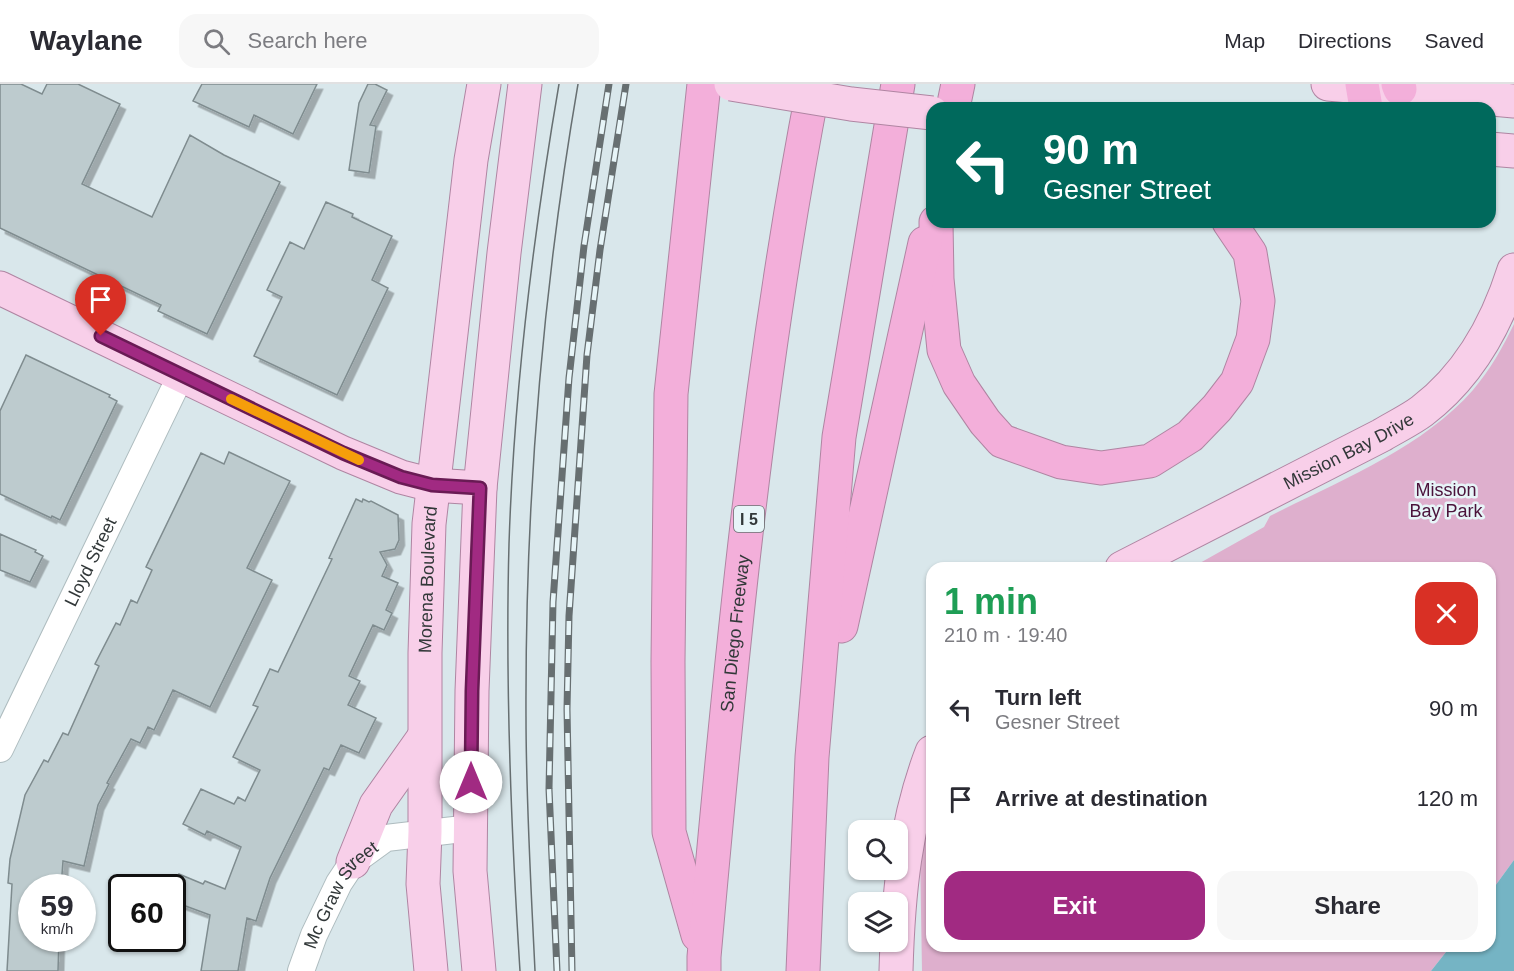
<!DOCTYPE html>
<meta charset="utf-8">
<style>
body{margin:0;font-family:Arial,sans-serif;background:#f7f7f7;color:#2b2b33;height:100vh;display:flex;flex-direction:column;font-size:22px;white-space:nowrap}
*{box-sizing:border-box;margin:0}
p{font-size:20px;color:#7c7c81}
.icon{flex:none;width:33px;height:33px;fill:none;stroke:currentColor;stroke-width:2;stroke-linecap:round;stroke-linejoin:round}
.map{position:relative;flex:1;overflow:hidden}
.sheet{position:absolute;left:926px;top:478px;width:570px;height:390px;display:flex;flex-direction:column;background:#fff;border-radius:18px;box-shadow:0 2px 4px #0004}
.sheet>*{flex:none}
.guide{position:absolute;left:926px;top:18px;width:570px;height:126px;border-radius:18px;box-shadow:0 2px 4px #0004;background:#00695c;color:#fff;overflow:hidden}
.tools{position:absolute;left:848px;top:736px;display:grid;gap:12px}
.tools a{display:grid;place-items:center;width:60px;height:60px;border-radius:12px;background:#fff;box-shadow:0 2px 4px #0004;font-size:30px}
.speed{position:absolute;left:18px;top:790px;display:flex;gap:12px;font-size:30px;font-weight:700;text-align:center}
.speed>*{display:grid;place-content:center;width:78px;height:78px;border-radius:50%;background:#fff;box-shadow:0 2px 4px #0004;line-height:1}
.speed small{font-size:15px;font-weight:400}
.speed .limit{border:3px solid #111;border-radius:9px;background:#fff;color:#111}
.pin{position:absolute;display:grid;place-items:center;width:51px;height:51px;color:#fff;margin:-62px -26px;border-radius:50% 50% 50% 0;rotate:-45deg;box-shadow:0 0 6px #0007}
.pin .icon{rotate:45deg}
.me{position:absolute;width:66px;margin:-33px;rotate:0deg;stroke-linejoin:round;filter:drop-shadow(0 0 4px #0008)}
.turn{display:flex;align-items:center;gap:21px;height:126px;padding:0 18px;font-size:27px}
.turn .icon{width:78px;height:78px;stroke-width:2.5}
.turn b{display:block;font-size:42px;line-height:51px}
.round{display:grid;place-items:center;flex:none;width:63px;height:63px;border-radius:18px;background:#f7f7f7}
.head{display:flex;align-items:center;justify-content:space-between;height:102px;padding:0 18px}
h1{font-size:36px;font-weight:800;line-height:45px;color:#1e9e55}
.button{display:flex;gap:12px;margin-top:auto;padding:12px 18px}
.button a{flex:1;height:69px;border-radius:18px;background:#a12a82;color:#fff;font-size:24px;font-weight:800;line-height:69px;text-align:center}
.button a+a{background:#f7f7f7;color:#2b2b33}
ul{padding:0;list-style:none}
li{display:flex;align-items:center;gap:18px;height:90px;padding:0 18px}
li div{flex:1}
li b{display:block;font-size:22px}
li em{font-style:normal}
header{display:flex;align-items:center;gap:36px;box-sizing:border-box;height:84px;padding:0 30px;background:#fff;border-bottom:2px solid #e1e1e2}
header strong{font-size:28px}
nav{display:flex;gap:33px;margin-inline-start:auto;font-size:21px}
.search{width:420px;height:54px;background:#f7f7f7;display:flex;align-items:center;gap:15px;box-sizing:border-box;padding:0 21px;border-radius:18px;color:#7c7c81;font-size:22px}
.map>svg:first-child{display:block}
</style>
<header>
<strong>Waylane</strong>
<div class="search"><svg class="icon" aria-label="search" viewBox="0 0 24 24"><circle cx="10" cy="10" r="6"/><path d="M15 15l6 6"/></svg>Search here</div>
<nav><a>Map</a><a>Directions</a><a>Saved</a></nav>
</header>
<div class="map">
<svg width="1514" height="887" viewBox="0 0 1514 887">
<defs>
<filter id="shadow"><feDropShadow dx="5.5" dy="5.5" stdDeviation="0" flood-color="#0004"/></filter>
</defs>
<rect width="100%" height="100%" fill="#d9e7eb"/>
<path fill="#deafcd" d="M1514,240v536l-24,33v-325h-299l73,-41 6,-11c69,-35 151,-67 203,-126 17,-20 30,-43 41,-66z
M931,731l1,131 518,1 -19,24h-509l-2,-119z"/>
<path fill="#75b4c4" d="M1514,776v111h-83l19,-24 40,-1v-53z"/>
<path fill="#bdcbce" stroke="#7f8c8f" stroke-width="1.5" filter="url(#shadow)" d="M0,0h21l21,10 5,-10h31l42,20 -38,80 70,33 38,-82 34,20 56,27 -73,152 -49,-23 3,-6 -161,-77z
M202,0h115l-24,50 -39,-19 -5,12 -56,-26z
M368,0h7l12,6 -17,35 6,1 -7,47 -20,-3 10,-67z
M326,118l27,12 -1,3 40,19 -20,44 16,8 -51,107 -83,-39 28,-59 -15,-7 23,-48 14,7z
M26,271l84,40 -1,2 8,4 -57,119 -8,-4 -1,2 -51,-24v-83z
M229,368l61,29 -43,87 25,12 -62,127 -37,-17 -19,40 -6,-3 -8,16 -9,-4 -24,44 2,1 -11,21 -14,61 -21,-5 -2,27h-29v51h27l-1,32h-51l5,-87 -4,-1 2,-24 15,-64 19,-35 4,2 15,-29 5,2 31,-69 -4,-2 21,-41 4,2 11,-25 6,3 15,-33 -6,-3 55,-114 23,11z
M356,415l6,3 1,-3 6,3 2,-1 27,14 1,25 -4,9 -15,3 7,13 -5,11 16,7 -12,27 6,3 -8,17 -11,-5 -24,51 11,5 -12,24 28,13 -17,35 -18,-8 -12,25 -5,-2 -54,110 -14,43 -9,-3 -9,53h-37l9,-56 -38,-14v-10l7,-17 24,10 2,-3 20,8 16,-42 -34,-16 -2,4 -22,-11 18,-35 33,15 4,-7 7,4 15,-31 -27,-13 25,-50 -5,-2 17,-36 8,3 54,-113 -3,-1z
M0,450l36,16 -1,2 8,4 -13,26 -30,-12z"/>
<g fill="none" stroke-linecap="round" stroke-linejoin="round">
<g stroke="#aebcbf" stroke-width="28">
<g id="minor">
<path id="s1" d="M0,665l181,-374"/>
<path id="s2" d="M301,887l13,-36 25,-52 14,-21 33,-24 85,-10"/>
</g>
</g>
<g stroke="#af85a2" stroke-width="35">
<g id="major">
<path d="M1328,0l186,17"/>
<path d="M1490,65l24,2"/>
<path d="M0,204l343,165 58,24 31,8 48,3"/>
<path id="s3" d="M1122,484l260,-133c13,-8 28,-15 40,-24 46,-35 75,-87 92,-141"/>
<path d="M353,778l23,-57 48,-68"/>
<path id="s4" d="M431,887l-8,-87 2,-52v-179l4,-129 42,-364 13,-76"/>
<path d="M479,887l-9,-100 2,-180 8,-203 24,-235 21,-169"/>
<path d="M896,887c2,-75 9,-149 36,-219"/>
</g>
</g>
<g stroke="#af85a2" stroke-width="35">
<g id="highway">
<path d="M1362,0l4,24"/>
<path d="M1398,0l2,5"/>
<path d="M953,24l5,-24"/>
<path d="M936,138l1,57 7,71 15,34 26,38 17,19 59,21 40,6 49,-7 40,-25 27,-28 20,-26 16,-43 5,-38 -8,-48 -21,-31"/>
<path d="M841,542l84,-383"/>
<path d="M698,851l-29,-103 -1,-170 3,-268 33,-310"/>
<path id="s5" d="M704,887v-14c26,-292 54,-585 110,-873"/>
<path d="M803,887l9,-214 27,-320 59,-353"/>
</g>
</g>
<use href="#minor" stroke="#fff" stroke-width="26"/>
<use href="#major" stroke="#f8cfe9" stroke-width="33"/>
<use href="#highway" stroke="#f3afda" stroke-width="33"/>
<path stroke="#676f71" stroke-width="1.5" d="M520,887c-9,-142 -15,-284 -11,-427 5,-154 24,-308 50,-460
M535,887c-4,-85 -9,-169 -9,-254 -1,-212 16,-424 52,-633"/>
<g stroke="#676f71" stroke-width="7">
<path id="rail" d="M557,887l-8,-182 4,-187 16,-224 15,-132 25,-162
M572,887l-5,-262 2,-93 18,-261 13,-105 26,-166"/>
</g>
<use href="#rail" stroke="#e7f5f8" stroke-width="4.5" stroke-dasharray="14" stroke-linecap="butt"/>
<g stroke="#af85a2" stroke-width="35" stroke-linecap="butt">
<path id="major-bridge" d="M731,0l120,20 81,9"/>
</g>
<use href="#major-bridge" stroke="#f8cfe9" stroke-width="33"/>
</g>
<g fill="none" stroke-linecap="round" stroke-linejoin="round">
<g stroke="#691b54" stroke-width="15">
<path id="route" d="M101,252l242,117 58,24 31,8 48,3 -8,203 -1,91"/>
</g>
<use href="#route" stroke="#a12a82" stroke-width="10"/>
<path stroke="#f59e0b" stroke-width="10" d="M231,315l128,61"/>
</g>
<g text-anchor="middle" stroke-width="5" stroke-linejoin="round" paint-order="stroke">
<rect fill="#e7f5f8" stroke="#687172" stroke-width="1.5" x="734" y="422" width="30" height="26" rx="4.5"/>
<g font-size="16" font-weight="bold" fill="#323839">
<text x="749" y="441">I 5</text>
</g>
<g font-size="18" fill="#323839" stroke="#e7f5f8">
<text dy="6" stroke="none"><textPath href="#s3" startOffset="255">Mission Bay Drive</textPath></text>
<text dy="6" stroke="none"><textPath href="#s1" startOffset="208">Lloyd Street</textPath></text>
<text dy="6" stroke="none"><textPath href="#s4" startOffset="392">Morena Boulevard</textPath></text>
<text dy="6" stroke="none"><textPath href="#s5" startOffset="339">San Diego Freeway</textPath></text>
<text dy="6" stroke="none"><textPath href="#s2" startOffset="87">Mc Graw Street</textPath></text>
</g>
<g font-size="18" fill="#4b133b" stroke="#e7f5f8">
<text x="1446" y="412">Mission<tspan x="1446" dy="21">Bay Park</tspan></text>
</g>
</g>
</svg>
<div class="tools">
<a><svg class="icon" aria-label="search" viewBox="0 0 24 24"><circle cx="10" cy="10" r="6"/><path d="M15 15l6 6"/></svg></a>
<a><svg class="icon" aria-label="layers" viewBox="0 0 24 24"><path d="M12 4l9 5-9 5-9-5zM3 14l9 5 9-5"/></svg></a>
</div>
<div class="speed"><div>59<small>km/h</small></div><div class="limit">60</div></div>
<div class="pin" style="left:101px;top:252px;background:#d93025"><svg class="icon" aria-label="arrive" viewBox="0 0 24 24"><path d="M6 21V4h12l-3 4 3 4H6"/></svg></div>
<svg class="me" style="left:471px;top:698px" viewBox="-20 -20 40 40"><circle r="19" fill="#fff"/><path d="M0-13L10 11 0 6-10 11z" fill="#a12a82"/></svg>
<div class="guide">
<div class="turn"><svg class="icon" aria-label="left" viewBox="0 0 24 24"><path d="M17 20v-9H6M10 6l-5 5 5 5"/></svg><div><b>90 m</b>Gesner Street</div></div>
</div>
<section class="sheet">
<div class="head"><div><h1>1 min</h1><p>210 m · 19:40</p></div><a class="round" style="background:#d93025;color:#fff"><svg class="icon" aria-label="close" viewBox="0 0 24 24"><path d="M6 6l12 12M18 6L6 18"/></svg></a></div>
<ul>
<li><svg class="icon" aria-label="left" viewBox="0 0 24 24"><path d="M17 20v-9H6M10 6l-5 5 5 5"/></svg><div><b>Turn left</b><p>Gesner Street</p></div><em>90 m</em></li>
<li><svg class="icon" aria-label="arrive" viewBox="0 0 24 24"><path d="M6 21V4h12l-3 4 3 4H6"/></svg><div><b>Arrive at destination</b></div><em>120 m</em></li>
</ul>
<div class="button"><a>Exit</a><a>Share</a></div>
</section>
</div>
